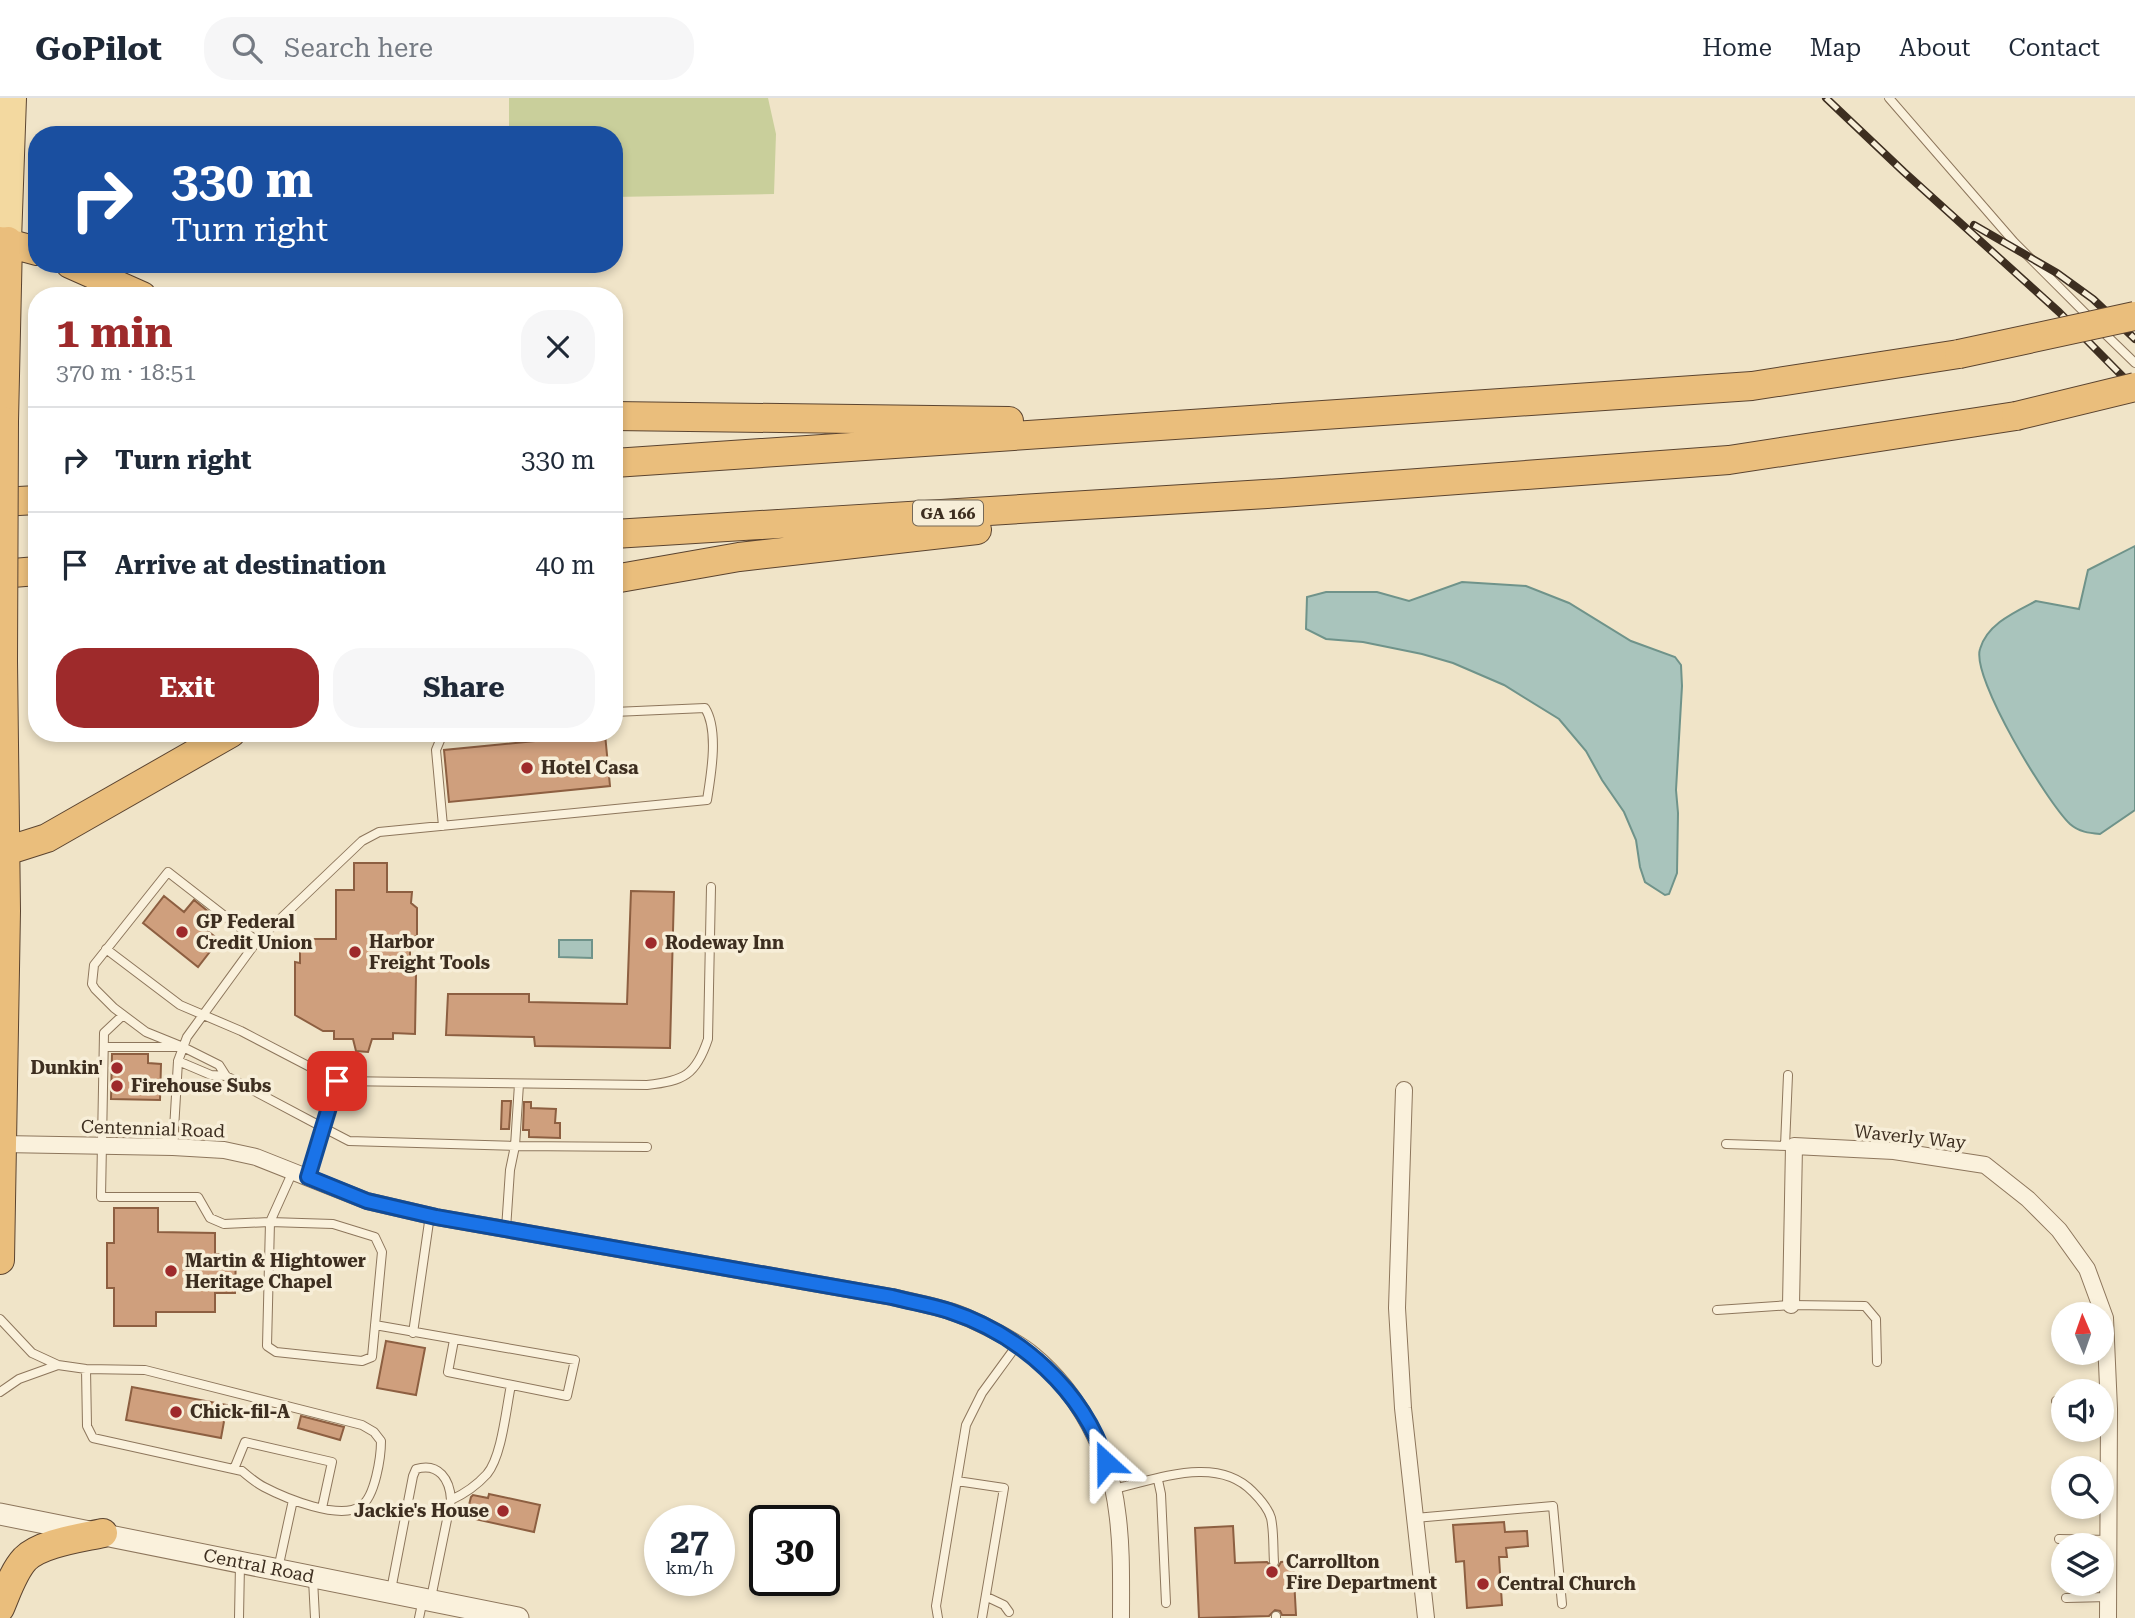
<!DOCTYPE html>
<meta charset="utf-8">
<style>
body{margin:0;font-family:"Roboto Serif",serif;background:#f6f6f7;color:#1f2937;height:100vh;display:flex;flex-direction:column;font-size:26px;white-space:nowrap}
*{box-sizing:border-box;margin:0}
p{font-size:23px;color:#747a83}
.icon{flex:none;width:38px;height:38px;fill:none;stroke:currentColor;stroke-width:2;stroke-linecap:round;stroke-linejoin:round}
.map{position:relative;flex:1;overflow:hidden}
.details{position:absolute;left:28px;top:189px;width:595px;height:455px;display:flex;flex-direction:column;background:#fff;border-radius:28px;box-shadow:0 4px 10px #0003}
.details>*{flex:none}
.hud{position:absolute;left:28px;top:28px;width:595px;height:147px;border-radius:28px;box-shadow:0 4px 10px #0003;background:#1a4fa0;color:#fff;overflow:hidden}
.needle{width:46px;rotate:358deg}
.controls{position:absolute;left:2051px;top:1204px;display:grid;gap:14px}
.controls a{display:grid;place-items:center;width:63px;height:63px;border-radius:50%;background:#fff;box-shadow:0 4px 10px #0003;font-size:35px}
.speed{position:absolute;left:644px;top:1407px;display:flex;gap:14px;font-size:35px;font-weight:700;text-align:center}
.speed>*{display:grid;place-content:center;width:91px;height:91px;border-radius:50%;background:#fff;box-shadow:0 4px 10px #0003;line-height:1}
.speed small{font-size:18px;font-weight:400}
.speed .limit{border:4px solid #111;border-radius:10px;background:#fff;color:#111}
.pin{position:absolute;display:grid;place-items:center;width:60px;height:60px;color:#fff;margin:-30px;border-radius:14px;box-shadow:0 4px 10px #0006}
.me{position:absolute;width:77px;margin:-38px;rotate:336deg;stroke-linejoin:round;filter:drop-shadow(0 0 5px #0008)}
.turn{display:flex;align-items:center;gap:24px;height:147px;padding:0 28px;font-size:32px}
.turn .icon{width:91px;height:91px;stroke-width:2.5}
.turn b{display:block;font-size:49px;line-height:60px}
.round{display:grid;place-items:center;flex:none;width:74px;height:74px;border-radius:28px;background:#f6f6f7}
.overview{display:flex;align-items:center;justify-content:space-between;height:119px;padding:0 28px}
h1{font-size:42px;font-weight:700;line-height:52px;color:#9e2a2b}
.cta{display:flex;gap:14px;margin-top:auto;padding:14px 28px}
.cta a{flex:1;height:80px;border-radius:28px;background:#9e2a2b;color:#fff;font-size:28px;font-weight:700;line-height:80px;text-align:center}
.cta a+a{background:#f6f6f7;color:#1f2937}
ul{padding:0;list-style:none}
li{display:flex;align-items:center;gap:21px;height:105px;padding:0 28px;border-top:2px solid #e0e1e3}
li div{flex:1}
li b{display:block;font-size:26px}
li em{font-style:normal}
header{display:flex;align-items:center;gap:42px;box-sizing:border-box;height:98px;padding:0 35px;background:#fff;border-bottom:2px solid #e0e1e3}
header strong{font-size:33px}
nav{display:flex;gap:38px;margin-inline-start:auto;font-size:24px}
.search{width:490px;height:63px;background:#f6f6f7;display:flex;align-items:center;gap:18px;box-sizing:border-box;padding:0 24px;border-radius:28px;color:#747a83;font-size:26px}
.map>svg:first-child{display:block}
</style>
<header>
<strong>GoPilot</strong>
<div class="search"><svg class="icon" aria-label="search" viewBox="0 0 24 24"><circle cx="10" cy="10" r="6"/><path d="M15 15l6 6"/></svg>Search here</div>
<nav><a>Home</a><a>Map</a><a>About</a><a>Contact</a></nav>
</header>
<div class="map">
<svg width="2135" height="1520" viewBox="0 0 2135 1520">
<rect width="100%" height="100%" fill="#f0e4c8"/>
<path fill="#c9cf9b" d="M509,0h259l8,36 -2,60 -160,3v-62h-105z"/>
<path fill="#a9c4bc" stroke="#6f938a" stroke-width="2" d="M2135,448v264l-35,24c-11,-1 -21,-2 -30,-10 -23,-22 -99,-146 -90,-175 7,-25 35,-37 56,-48l43,8 9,-39z
M1462,484l64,4 43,17 62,38 44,16 6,8 1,21 -6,104 2,23 -1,60 -8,21 -4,1 -20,-13 -5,-15 -4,-27 -12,-28 -22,-32 -16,-29 -27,-32 -55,-34 -51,-22 -31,-9 -59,-12 -37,-3 -20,-10 1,-32 19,-5h51l32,9z
M559,842h33v18l-33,-1z"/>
<path fill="#cf9f7d" stroke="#8d5f41" stroke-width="2" d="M605,636l5,52 -161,16 -5,-52z
M354,765h33v29h25l-1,11 6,5v27l-7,6v26l6,8 -1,59 -22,-1v6h-21l-4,13 -12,-1 -3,-12h-19v-8h-11l-28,-16v-53l5,1v-24h36v-49h18z
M631,793l43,1 -4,156 -135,-2 -1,-9 -88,-2 2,-41h81v8l98,2z
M164,798l20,16 10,-12 16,13 -10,12 19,15 -21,27 -55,-44z
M112,956h36v9l13,1 -1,36 -49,-1z
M502,1003h9l-2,28h-8z
M524,1004h7v6l25,1 -1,14h5v15l-31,-1v-7h-6z
M114,1110h44v24l57,1v21h21l-1,39h-20v19h-59v14h-42v-38h-7v-45h7z
M386,1243l39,7 -9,47 -39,-7z
M132,1289l95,18 -6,33 -95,-18z
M301,1318l43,11 -4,13 -42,-12z
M489,1396l51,11 -6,27 -68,-15 5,-20 2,-2 15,3z
M1504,1424l1,10 22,-1 1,15 -22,2 1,9h-8l3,48 -35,3 -3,-47 -8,1 -3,-37z
M1233,1428l2,37 32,-1 7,7 4,-2 3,-5 12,-1 3,54h-14l-2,-4 -5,-1 -6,6 -70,2 -4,-90z"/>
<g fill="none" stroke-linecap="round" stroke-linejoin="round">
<g stroke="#8d765c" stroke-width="10">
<path id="service" d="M1889,0l125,144 77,77
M2102,233l33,32
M443,635l-7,17 7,76
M106,851l74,56 61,26 96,50
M123,917l-19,18 -3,164h97l12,21 14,6 46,-2 23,-51
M104,949h79l36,18 7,11
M183,949l-37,-15 -32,-24 -19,-19 -3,-5 2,-19 74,-93 89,69
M178,963l33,14 15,1 98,52 -16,49
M519,986l-4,62 -166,-5 -25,-13 13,-47 310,4c37,-4 49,-10 61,-46l3,-152
M1726,1046l62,2
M1785,1048l3,-71
M173,1049l5,-86 9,-24 70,-96 105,-100 17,-9 328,-32c4,-25 12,-70 -2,-92l-91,4
M270,1124l63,2 42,13 7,15 -10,105 -10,4 -86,-9 -9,-6z
M506,1131l4,-59 5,-24 132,1
M1717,1212l74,-5 74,1 11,13 1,43
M0,1221l32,34 26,12 28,4 59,1 217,55 12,7 7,9c0,16 -6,56 -20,65 -21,15 -76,-8 -97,-19 -8,-4 -15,-10 -22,-16l-149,-33 -6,-12 -1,-57
M375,1227l200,35 -8,36 -119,-24 6,-32
M413,1235l17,-118
M0,1294l19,-13 39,-14
M2056,1303h7
M234,1371l11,-27 87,20 -10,46
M1158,1382l3,14 5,109
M957,1383l47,7 -22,130
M1113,1391c43,-9 104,-35 140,3 7,7 15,16 18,26 3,14 2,30 3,44
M451,1402c13,-6 26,-15 36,-26 15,-18 19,-65 24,-89
M1415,1420l138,-12 9,98
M2059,1441l50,1
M278,1471l15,-69
M313,1481l2,39
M391,1492l22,-114 3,-7c23,-7 34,11 35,31l-20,98
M987,1499l17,8 5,7
M2066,1500l42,-1
M1276,1518v2
M239,1520l1,-54
M419,1520l4,-19
M938,1520l-2,-12 30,-181 16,-32 35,-48"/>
</g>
<g stroke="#8d765c" stroke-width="18">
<path id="minor" d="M1404,992l-7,218 6,100 23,210
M2,1046l171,3 51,3 32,7 111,44 69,16 456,80c18,4 38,8 57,14 21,6 68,30 84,44 46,38 77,98 84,156 5,35 4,72 4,107
M1791,1207l3,-159 100,5 91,14 43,34 31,31 28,39 18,49 4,91 -1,209"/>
</g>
<g stroke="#8d765c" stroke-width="23">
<g id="tertiary">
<path id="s1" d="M0,1416l518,104"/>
</g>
</g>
<g stroke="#5b4430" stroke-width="28">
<path id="primary" d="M8,143l5,-143"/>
</g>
<g stroke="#5b4430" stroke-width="30">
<path id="trunk" d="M0,143l37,10
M70,166l72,32
M614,318l395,5
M4,323l4,-180
M614,365l1138,-77 207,-32
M0,404l37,-2
M614,436l668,-41 447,-33 287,-44
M0,476l37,-3
M614,481l125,-22 238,-27
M0,755l47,-15 184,-105
M0,1162l6,-349 -3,-250
M0,1510c7,-16 13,-36 25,-49 16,-16 56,-21 78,-26"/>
</g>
<use href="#service" stroke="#faf1dc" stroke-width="8"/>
<use href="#minor" stroke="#faf1dc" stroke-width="16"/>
<use href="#tertiary" stroke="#faf1dc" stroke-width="21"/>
<use href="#primary" stroke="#f3d9a0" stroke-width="26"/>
<use href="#trunk" stroke="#eabe7c" stroke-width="28"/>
<g stroke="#3d2e20" stroke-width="8">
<path id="rail" d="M1826,0l78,74 155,140 76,77
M1974,127l83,48 36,26 42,40"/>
</g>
<use href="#rail" stroke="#f7eed8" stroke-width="5" stroke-dasharray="16" stroke-linecap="butt"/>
<g stroke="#5b4430" stroke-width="30" stroke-linecap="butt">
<path id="trunk-bridge" d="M1959,256l176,-38
M2016,318l119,-29
M3,563l1,-240"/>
</g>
<use href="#trunk-bridge" stroke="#eabe7c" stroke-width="28"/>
</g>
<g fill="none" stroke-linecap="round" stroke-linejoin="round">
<g stroke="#114b97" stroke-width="18">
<path id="route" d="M337,983l-29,96 59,24 69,16 456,80c19,5 39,8 57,14 71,23 134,79 157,151"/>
</g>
<use href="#route" stroke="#1a73e8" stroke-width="12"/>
</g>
<g fill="#9e2a2b" stroke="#f7eed8" stroke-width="2.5">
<circle cx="527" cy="670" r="7"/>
<circle cx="182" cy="834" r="7"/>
<circle cx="651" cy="845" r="7"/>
<circle cx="355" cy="854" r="7"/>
<circle cx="117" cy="970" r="7"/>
<circle cx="117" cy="988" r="7"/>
<circle cx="171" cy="1173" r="7"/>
<circle cx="176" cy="1314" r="7"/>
<circle cx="503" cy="1413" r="7"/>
<circle cx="1272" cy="1474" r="7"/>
<circle cx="1483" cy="1486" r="7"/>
</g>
<g text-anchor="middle" stroke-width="7" stroke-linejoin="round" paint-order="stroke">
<rect fill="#f7eed8" stroke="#756857" stroke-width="2" x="913" y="402.5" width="70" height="25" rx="5"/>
<g font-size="16" font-weight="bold" fill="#3d2e20">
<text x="948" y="421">GA 166</text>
</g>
<g font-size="18" font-weight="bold" fill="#3d2e20" stroke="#f7eed8" text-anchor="start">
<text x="541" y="676">Hotel Casa</text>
<text x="196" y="830">GP Federal<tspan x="196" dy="21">Credit Union</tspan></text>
<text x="369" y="850">Harbor<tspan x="369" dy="21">Freight Tools</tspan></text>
<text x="665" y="851">Rodeway Inn</text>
<text x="103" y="976" text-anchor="end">Dunkin'</text>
<text x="131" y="994">Firehouse Subs</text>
<text x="185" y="1169">Martin &amp; Hightower<tspan x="185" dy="21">Heritage Chapel</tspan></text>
<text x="190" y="1320">Chick-fil-A</text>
<text x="489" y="1419" text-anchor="end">Jackie's House</text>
<text x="1286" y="1470">Carrollton<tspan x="1286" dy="21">Fire Department</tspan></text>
<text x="1497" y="1492">Central Church</text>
</g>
<g font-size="18" fill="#3d2e20" stroke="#f7eed8">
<text transform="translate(153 1031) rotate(2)" y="6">Centennial Road</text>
<text transform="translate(1910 1039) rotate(6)" y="6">Waverly Way</text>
<text dy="6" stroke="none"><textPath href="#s1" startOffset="264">Central Road</textPath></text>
</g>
</g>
</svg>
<div class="controls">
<a><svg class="needle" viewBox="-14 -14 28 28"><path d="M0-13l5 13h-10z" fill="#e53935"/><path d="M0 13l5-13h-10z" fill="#747a83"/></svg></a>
<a><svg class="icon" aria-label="sound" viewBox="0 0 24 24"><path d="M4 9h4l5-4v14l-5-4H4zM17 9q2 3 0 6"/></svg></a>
<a><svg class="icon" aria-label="search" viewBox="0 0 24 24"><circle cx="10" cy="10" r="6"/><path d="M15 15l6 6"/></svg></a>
<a><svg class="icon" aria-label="layers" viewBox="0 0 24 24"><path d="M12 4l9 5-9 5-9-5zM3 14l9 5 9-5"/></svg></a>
</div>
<div class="speed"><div>27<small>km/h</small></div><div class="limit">30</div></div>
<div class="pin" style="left:337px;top:983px;background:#d93025"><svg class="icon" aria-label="arrive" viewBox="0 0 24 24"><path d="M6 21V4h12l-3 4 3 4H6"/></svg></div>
<svg class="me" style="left:1106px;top:1364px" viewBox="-20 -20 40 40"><path d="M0-17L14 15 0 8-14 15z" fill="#1a73e8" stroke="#fff" stroke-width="4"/></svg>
<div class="hud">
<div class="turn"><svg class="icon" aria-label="right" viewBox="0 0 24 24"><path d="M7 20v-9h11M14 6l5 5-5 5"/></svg><div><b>330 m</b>Turn right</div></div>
</div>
<section class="details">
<div class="overview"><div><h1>1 min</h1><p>370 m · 18:51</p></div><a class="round"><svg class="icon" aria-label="close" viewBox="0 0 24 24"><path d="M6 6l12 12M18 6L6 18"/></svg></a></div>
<ul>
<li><svg class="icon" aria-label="right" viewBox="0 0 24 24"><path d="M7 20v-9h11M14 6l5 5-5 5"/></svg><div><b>Turn right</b></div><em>330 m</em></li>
<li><svg class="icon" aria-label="arrive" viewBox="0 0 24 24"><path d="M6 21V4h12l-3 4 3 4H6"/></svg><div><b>Arrive at destination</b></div><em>40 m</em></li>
</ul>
<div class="cta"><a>Exit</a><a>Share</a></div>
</section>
</div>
